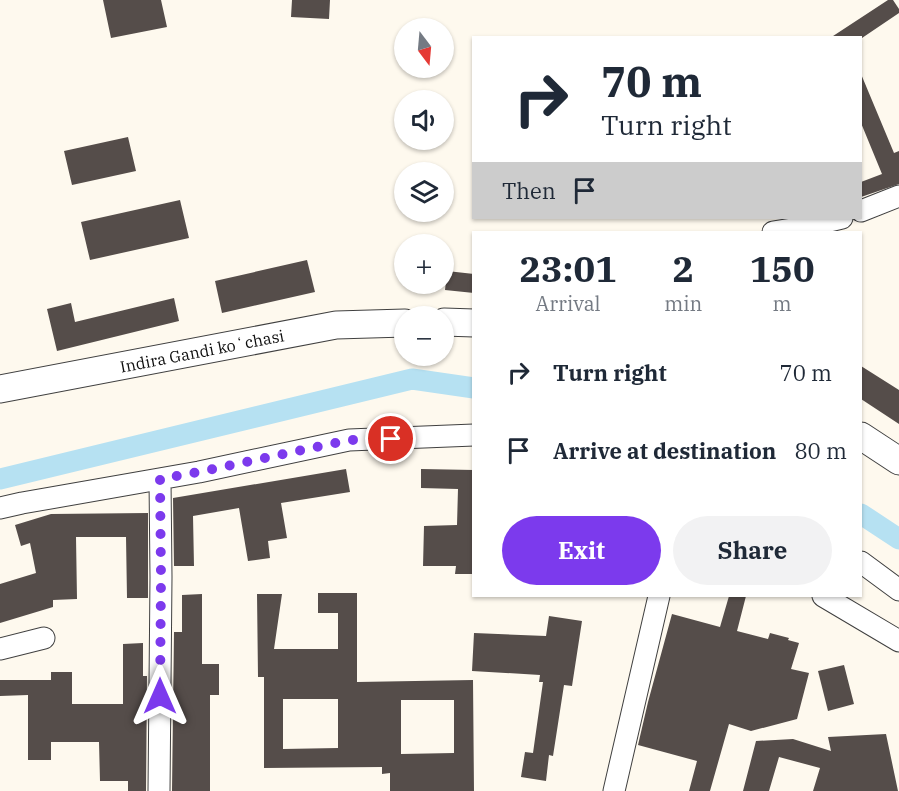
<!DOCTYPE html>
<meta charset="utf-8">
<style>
body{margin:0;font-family:"IBM Plex Serif",serif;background:#f2f2f3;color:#1f2937;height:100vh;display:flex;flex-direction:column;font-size:22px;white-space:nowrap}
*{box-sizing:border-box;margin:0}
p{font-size:20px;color:#747a83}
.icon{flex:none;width:33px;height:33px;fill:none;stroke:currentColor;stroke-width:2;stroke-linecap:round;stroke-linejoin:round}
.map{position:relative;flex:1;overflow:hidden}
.side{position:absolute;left:472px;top:231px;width:390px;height:366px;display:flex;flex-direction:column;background:#fff;border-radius:0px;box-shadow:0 2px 4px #0004}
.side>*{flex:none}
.banner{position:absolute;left:472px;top:36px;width:390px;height:183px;border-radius:0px;box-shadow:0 2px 4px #0004;background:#fff;color:#1f2937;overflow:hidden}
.needle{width:39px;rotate:164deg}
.buttons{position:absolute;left:394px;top:18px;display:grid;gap:12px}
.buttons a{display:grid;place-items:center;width:60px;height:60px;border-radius:50%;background:#fff;box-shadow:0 2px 4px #0004;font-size:30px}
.pin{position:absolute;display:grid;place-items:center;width:51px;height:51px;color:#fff;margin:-26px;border:3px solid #fff;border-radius:50%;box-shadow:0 2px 6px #0007}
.me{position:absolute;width:66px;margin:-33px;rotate:0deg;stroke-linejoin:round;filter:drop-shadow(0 0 4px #0008)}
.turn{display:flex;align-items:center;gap:21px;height:126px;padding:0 30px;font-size:27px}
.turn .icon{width:78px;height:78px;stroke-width:2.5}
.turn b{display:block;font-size:42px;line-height:51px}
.then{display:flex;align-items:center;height:57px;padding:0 30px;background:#0003;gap:12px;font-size:22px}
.eta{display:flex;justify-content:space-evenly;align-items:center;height:102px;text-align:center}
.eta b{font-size:36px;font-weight:700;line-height:42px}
.primary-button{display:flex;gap:12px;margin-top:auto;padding:12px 30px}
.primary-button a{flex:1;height:69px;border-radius:36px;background:#7c3aed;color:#fff;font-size:24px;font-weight:700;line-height:69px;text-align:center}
.primary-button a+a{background:#f2f2f3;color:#1f2937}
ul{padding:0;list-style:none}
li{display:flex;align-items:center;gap:18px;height:78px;padding:0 30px}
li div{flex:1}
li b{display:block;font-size:22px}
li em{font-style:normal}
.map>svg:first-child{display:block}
</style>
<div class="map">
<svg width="899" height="791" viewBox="0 0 899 791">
<rect width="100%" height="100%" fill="#fef9ee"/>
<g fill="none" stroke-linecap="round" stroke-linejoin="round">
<path stroke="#b6e1f2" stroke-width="21" d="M0,479l412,-100 62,9
M861,514l38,25"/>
</g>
<path fill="#554d4a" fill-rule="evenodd" d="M103,0h58l6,27 -56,11z
M292,0h38l-1,19 -38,-2z
M888,0h5l6,9v4l-37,25h-32z
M861,74l33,79 5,-2v33l-38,13v-15l21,-8 -21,-51z
M128,137l8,34 -64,14 -8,-34z
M180,200l9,38 -99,22 -9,-38z
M307,260l8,32 -93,21 -7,-32z
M447,271l27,3v19l-29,-3z
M174,298l5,23 -122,30 -10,-42 24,-6 4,19z
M861,366l38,24v34l-38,-25z
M346,469l4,23 -69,11 6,35 -19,3 2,17 -22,3 -9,-53 -46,8 1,50h-20l-1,-68z
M421,469l53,1 -2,104h-17l1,-8h-33l1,-40 33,-1 1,-36 -37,-1z
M148,513v85h-21l-1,-61h-50l1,62 -24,1v7l-53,16v-39l36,-11 -6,-30 -9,3 -6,-21 36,-11z
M318,593h39v89l116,-2 1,111h-84v-18l-8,1v-7l-118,1v-91h-6l-1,-83h25l-8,55h64v-36h-20zM283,699h55v49l-55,1zM401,700h53v53l-53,1z
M202,594v70h17v31h-9v96h-38l2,-159h8v-37z
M729,596h17l-9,35 31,8 2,-6 19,5 -1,2 11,3 -8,26 18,4 -12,46 -46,12 -22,-7 -19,67h-21l8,-30 -59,-16 10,-43 24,-88 48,13z
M549,616l33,5 -10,65 -8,-1 -11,71 -4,-1 -3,26 -25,-4 4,-25 8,1 10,-71h-4l1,-7 -68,-4 2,-38 72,3z
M143,643v33h4l-1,115h-18v-10h-28l-1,-39h-48v18h-23v-65l-28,1v-16h51v-8h21v32h51v-60z
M844,665l10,39 -26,7 -10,-40z
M886,734l12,57h-85l7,-23 -41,-11 -10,34h-26l13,-50 37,-2 38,12 -3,-14z"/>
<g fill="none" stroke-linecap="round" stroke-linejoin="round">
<g stroke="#404040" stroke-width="23">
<path id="minor" d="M861,211l38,-15
M773,232l31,-5 38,-9
M0,508l22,-5 177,-31 150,-32 125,-5
M861,562l38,28
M823,596l76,45
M0,649l44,-11
M159,791l2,-214 -1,-98
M614,791l45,-195"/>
</g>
<g stroke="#404040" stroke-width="29">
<path id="tertiary" d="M444,322l30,1
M0,389l336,-64 69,-2
M861,436l38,25"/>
</g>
<use href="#minor" stroke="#fff" stroke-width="21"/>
<use href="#tertiary" stroke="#fff" stroke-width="27"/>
</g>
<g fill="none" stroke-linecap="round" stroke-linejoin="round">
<path stroke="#7c3aed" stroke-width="10" stroke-dasharray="0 18" d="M160,696l1,-118 -1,-99 39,-7 150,-32 42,-1"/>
</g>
<g text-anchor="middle" stroke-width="6" stroke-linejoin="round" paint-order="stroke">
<g font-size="16" fill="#0d0d0d" stroke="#fff">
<text transform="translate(202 351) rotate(-11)" y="6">Indira Gandi koʻchasi</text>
</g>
</g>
</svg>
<div class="buttons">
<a><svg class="needle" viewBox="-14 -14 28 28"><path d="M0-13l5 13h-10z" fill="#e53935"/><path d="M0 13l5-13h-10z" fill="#747a83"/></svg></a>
<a><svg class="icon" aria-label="sound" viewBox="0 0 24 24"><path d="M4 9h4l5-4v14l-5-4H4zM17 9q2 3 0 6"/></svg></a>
<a><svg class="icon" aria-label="layers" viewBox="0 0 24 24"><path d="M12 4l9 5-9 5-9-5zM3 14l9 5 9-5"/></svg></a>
<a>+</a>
<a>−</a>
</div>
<div class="pin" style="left:391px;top:439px;background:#d93025"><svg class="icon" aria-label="arrive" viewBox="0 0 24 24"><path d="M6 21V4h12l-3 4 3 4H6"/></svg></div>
<svg class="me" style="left:160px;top:696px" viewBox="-20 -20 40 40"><path d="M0-17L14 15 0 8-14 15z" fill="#7c3aed" stroke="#fff" stroke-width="4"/></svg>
<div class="banner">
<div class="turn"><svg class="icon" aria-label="right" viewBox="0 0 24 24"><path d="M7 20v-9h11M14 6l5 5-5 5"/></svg><div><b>70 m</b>Turn right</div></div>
<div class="then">Then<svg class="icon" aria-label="arrive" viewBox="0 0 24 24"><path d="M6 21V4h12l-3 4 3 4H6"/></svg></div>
</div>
<section class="side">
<div class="eta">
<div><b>23:01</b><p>Arrival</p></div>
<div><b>2</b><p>min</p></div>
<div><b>150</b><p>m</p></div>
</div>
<ul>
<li><svg class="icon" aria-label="right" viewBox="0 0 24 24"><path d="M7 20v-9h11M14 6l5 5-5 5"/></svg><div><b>Turn right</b></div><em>70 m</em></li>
<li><svg class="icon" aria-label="arrive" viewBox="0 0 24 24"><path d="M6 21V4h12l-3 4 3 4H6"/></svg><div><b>Arrive at destination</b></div><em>80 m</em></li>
</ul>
<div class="primary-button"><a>Exit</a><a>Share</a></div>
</section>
</div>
